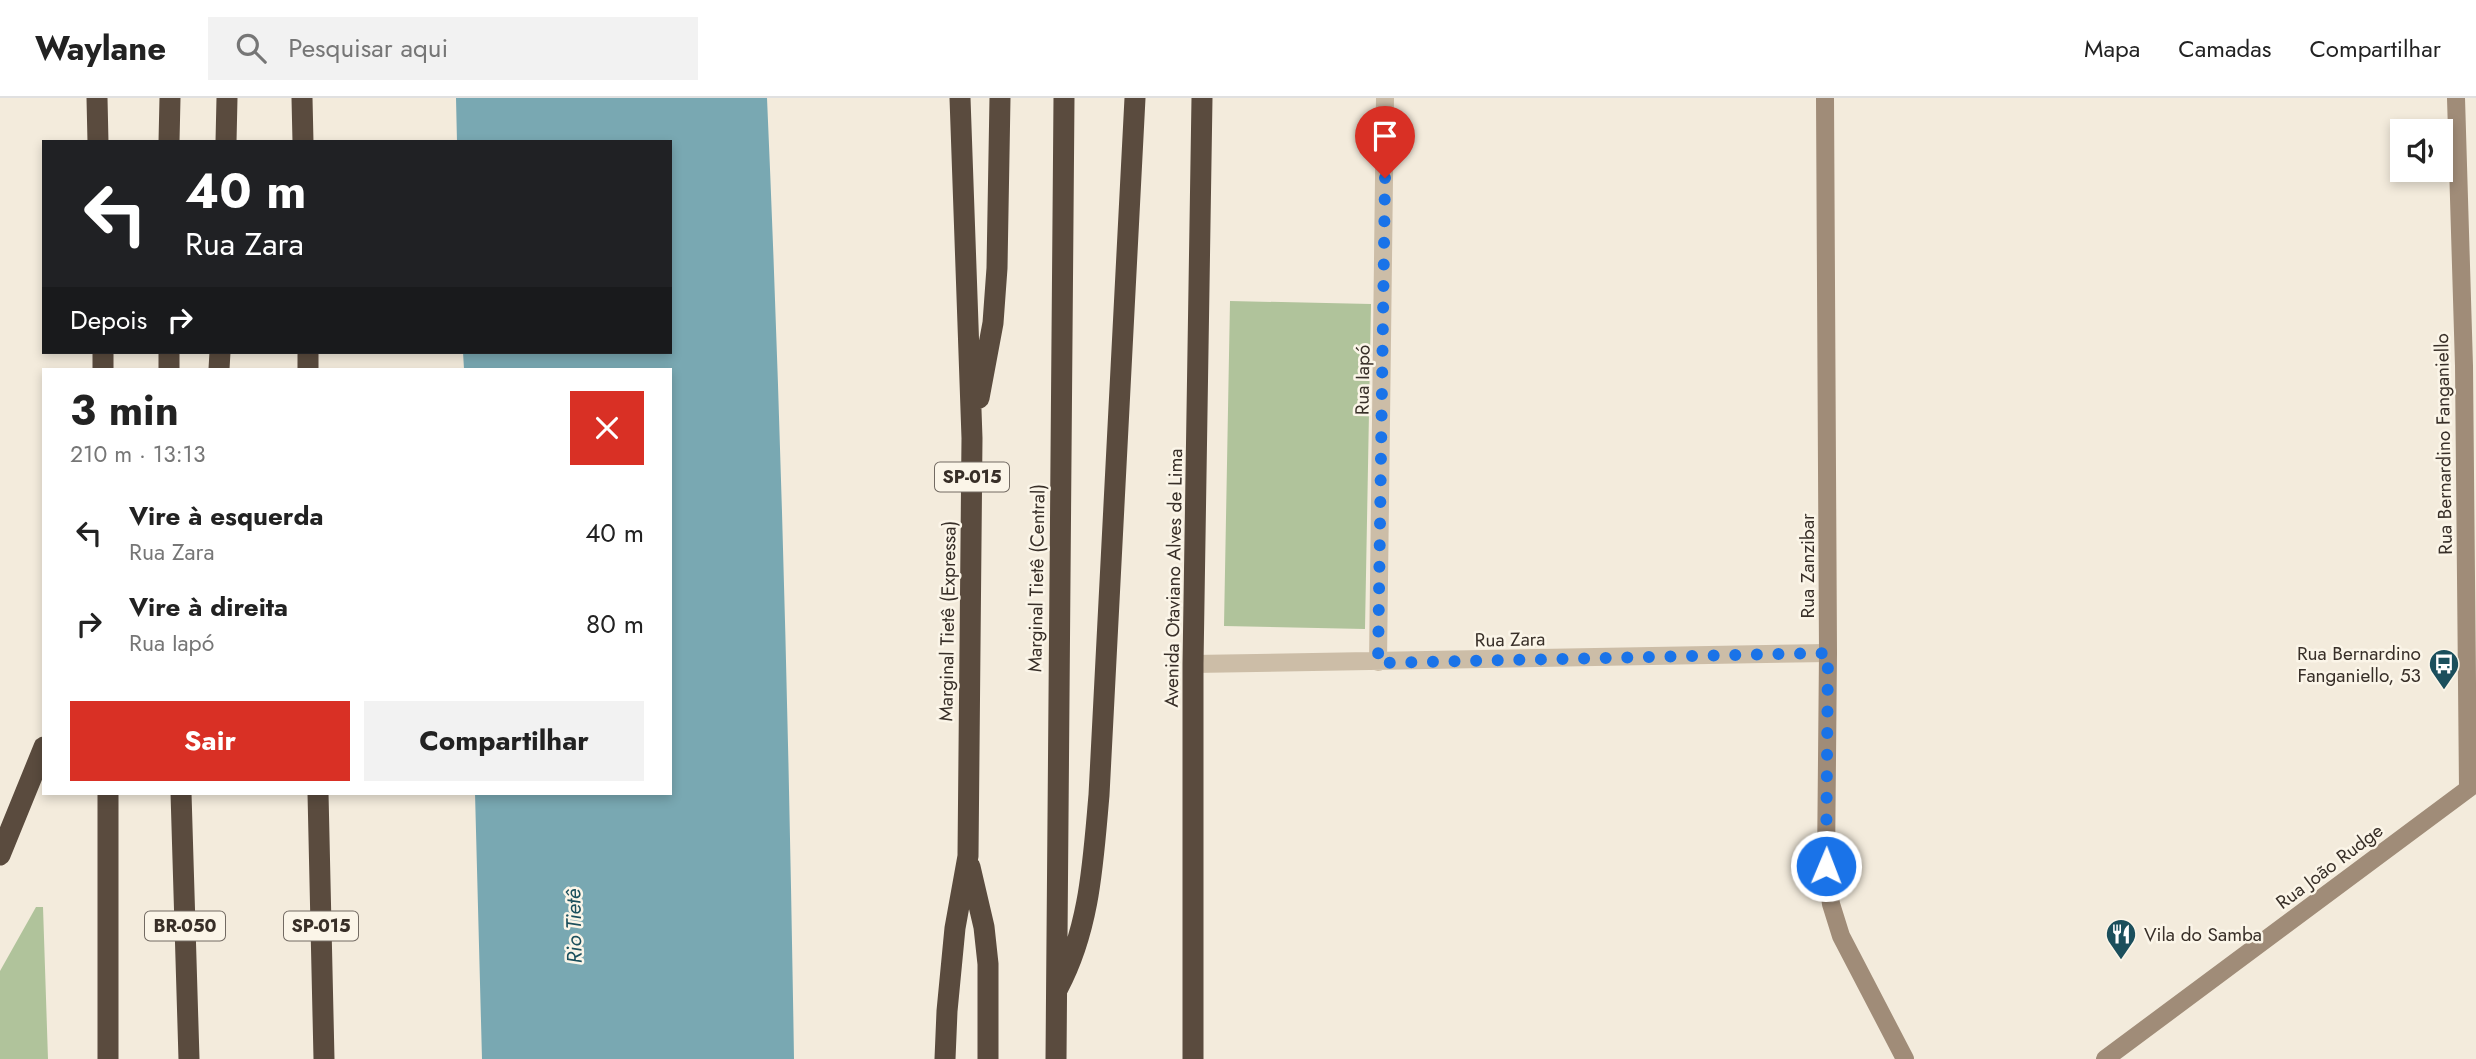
<!DOCTYPE html>
<html lang="pt">
<meta charset="utf-8">
<style>
body{margin:0;font-family:Jost,sans-serif;background:#f2f2f2;color:#222;height:100vh;display:flex;flex-direction:column;font-size:26px;white-space:nowrap}
*{box-sizing:border-box;margin:0}
p{font-size:23px;color:#767676}
.icon{flex:none;width:38px;height:38px;fill:none;stroke:currentColor;stroke-width:2;stroke-linecap:round;stroke-linejoin:round}
.map{position:relative;flex:1;overflow:hidden}
.sheet{position:absolute;left:42px;top:270px;width:630px;height:427px;display:flex;flex-direction:column;background:#fff;border-radius:0px;box-shadow:0 4px 10px #0003}
.sheet>*{flex:none}
.guide{position:absolute;left:42px;top:42px;width:630px;height:214px;border-radius:0px;box-shadow:0 4px 10px #0003;background:#202124;color:#fff;overflow:hidden}
.controls{position:absolute;left:2390px;top:21px;display:grid;gap:14px}
.controls a{display:grid;place-items:center;width:63px;height:63px;border-radius:0px;background:#fff;box-shadow:0 4px 10px #0003;font-size:35px}
.pin{position:absolute;display:grid;place-items:center;width:60px;height:60px;color:#fff;margin:-72px -30px;border-radius:50% 50% 50% 0;rotate:-45deg;box-shadow:0 0 7px #0007}
.pin .icon{rotate:45deg}
.me{position:absolute;width:77px;margin:-38px;rotate:1deg;stroke-linejoin:round;filter:drop-shadow(0 0 5px #0008)}
.turn{display:flex;align-items:center;gap:24px;height:147px;padding:0 28px;font-size:32px}
.turn .icon{width:91px;height:91px;stroke-width:2.5}
.turn b{display:block;font-size:49px;line-height:60px}
.then{display:flex;align-items:center;height:66px;padding:0 28px;background:#0003;gap:14px;font-size:26px}
.round{display:grid;place-items:center;flex:none;width:74px;height:74px;border-radius:0px;background:#f2f2f2}
.summary{display:flex;align-items:center;justify-content:space-between;height:119px;padding:0 28px}
h1{font-size:42px;font-weight:700;line-height:52px}
.button{display:flex;gap:14px;margin-top:auto;padding:14px 28px}
.button a{flex:1;height:80px;border-radius:0px;background:#d93025;color:#fff;font-size:28px;font-weight:700;line-height:80px;text-align:center}
.button a+a{background:#f2f2f2;color:#222}
ul{padding:0;list-style:none}
li{display:flex;align-items:center;gap:21px;height:91px;padding:0 28px}
li div{flex:1}
li b{display:block;font-size:26px}
li em{font-style:normal}
header{display:flex;align-items:center;gap:42px;box-sizing:border-box;height:98px;padding:0 35px;background:#fff;border-bottom:2px solid #e0e0e0}
header strong{font-size:33px}
nav{display:flex;gap:38px;margin-inline-start:auto;font-size:24px}
.search{width:490px;height:63px;background:#f2f2f2;display:flex;align-items:center;gap:18px;box-sizing:border-box;padding:0 24px;border-radius:0px;color:#767676;font-size:26px}
.map>svg:first-child{display:block}
</style>
<header>
<strong>Waylane</strong>
<div class="search"><svg class="icon" aria-label="search" viewBox="0 0 24 24"><circle cx="10" cy="10" r="6"/><path d="M15 15l6 6"/></svg>Pesquisar aqui</div>
<nav><a>Mapa</a><a>Camadas</a><a>Compartilhar</a></nav>
</header>
<div class="map">
<svg width="2476" height="961" viewBox="0 0 2476 961">
<rect width="100%" height="100%" fill="#f3ebdc"/>
<path fill="#b0c39b" d="M1230,203l141,3 -6,325 -141,-3z
M36,809h7l5,152h-48v-88z"/>
<path fill="#79a8b2" d="M456,0h311c14,320 22,641 27,961h-312l-7,-266h195v-424h-206l-1,-17h207v-210h-213z"/>
<g fill="none" stroke-linecap="round" stroke-linejoin="round">
<path stroke="#ccbda7" stroke-width="18" d="M1378,564l7,-564
M1193,566l635,-11"/>
<path stroke="#a08c78" stroke-width="18" d="M1825,0l3,555 -2,213 5,38 10,32 64,123
M2456,0l8,268 4,423
M2105,961l371,-276"/>
<path stroke="#5a4b3e" stroke-width="21" d="M97,0l1,44
M302,0l1,44
M169,44l1,-44
M226,44l1,-44
M103,254v17
M169,254v17
M308,254v17
M219,271l1,-17
M979,300l14,-75 4,-55 3,-170
M108,695v266
M181,695l8,266
M318,695l6,266
M0,757l44,-108
M970,769l14,60 4,37v95
M1058,890c32,-60 35,-126 41,-193l36,-697
M945,961l2,-48 8,-83 13,-72 4,-418 -12,-340
M1056,961l8,-961
M1193,961v-395l9,-566"/>
</g>
<g fill="none" stroke-linecap="round" stroke-linejoin="round">
<path stroke="#1a73e8" stroke-width="12" stroke-dasharray="0 21.6" d="M1385,80l-7,485 450,-10 -2,213"/>
</g>
<defs>
<g id="bus-pin" transform="scale(1.575)"><path d="M0 17L-7.5 6A9.5 9.5 0 1 1 7.5 6Z" fill="#1b4f5c" stroke="#fbf5e8"/><path d="M-5-6H5V4H4V6H2V4H-2V6H-4V4H-5ZM-3.5-4V0h7V-4ZM-3.5 1.2v1.5H-2V1.2ZM2 1.2v1.5H3.5V1.2Z" fill="#fff"/></g>
<g id="restaurant-pin" transform="scale(1.575)"><path d="M0 17L-7.5 6A9.5 9.5 0 1 1 7.5 6Z" fill="#1b4f5c" stroke="#fbf5e8"/><path d="M-5-6h1v4h1v-4h1v4h1v-4h1v5L-1.5 .5V6h-2V.5L-5-1ZM5-6V6H3V1.5H1.5Q1.5-4 5-6Z" fill="#fff"/></g>
</defs>
<g fill-rule="evenodd">
<use href="#bus-pin" x="2444" y="566"/>
<use href="#restaurant-pin" x="2121" y="836"/>
</g>
<g text-anchor="middle" stroke-width="5" stroke-linejoin="round" paint-order="stroke">
<g fill="#fbf5e8" stroke="#726a62" stroke-width="2">
<rect x="935" y="364.5" width="74" height="29" rx="5"/>
<rect x="145" y="813.5" width="80" height="29" rx="5"/>
<rect x="284" y="813.5" width="74" height="29" rx="5"/>
</g>
<g font-size="18" font-weight="bold" fill="#382f28">
<text x="972" y="385">SP-015</text>
<text x="185" y="834">BR-050</text>
<text x="321" y="834">SP-015</text>
</g>
<g font-size="19" fill="#382f28" stroke="#fbf5e8">
<text transform="translate(1362 282) rotate(-89)" y="7">Rua Iapó</text>
<text transform="translate(2443 346) rotate(-91)" y="7">Rua Bernardino Fanganiello</text>
<text transform="translate(1807 468) rotate(-90)" y="7">Rua Zanzibar</text>
<text transform="translate(1036 480) rotate(-89)" y="7">Marginal Tietê (Central)</text>
<text transform="translate(1173 480) rotate(-89)" y="7">Avenida Otaviano Alves de Lima</text>
<text transform="translate(947 523) rotate(-89)" y="7">Marginal Tietê (Expressa)</text>
<text transform="translate(1510 541) rotate(-1)" y="7">Rua Zara</text>
<text transform="translate(2329 768) rotate(-37)" y="7">Rua João Rudge</text>
</g>
<g font-size="19" fill="#382f28" stroke="#fbf5e8" text-anchor="end">
<text x="2421" y="562">Rua Bernardino<tspan x="2421" dy="22">Fanganiello, 53</tspan></text>
<text x="2144" y="843" text-anchor="start">Vila do Samba</text>
</g>
<g font-size="21" font-style="italic" fill="#1b4f5c" stroke="#fbf5e8">
<text transform="translate(574 828) rotate(-91)" y="7">Rio Tietê</text>
</g>
</g>
</svg>
<div class="controls">
<a><svg class="icon" aria-label="sound" viewBox="0 0 24 24"><path d="M4 9h4l5-4v14l-5-4H4zM17 9q2 3 0 6"/></svg></a>
</div>
<div class="pin" style="left:1385px;top:80px;background:#d93025"><svg class="icon" aria-label="arrive" viewBox="0 0 24 24"><path d="M6 21V4h12l-3 4 3 4H6"/></svg></div>
<svg class="me" style="left:1826px;top:768px" viewBox="-20 -20 40 40"><circle r="17" fill="#1a73e8" stroke="#fff" stroke-width="3"/><path d="M0-11L8 9 0 5-8 9z" fill="#fff"/></svg>
<div class="guide">
<div class="turn"><svg class="icon" aria-label="left" viewBox="0 0 24 24"><path d="M17 20v-9H6M10 6l-5 5 5 5"/></svg><div><b>40 m</b>Rua Zara</div></div>
<div class="then">Depois<svg class="icon" aria-label="right" viewBox="0 0 24 24"><path d="M7 20v-9h11M14 6l5 5-5 5"/></svg></div>
</div>
<section class="sheet">
<div class="summary"><div><h1>3 min</h1><p>210 m · 13:13</p></div><a class="round" style="background:#d93025;color:#fff"><svg class="icon" aria-label="close" viewBox="0 0 24 24"><path d="M6 6l12 12M18 6L6 18"/></svg></a></div>
<ul>
<li><svg class="icon" aria-label="left" viewBox="0 0 24 24"><path d="M17 20v-9H6M10 6l-5 5 5 5"/></svg><div><b>Vire à esquerda</b><p>Rua Zara</p></div><em>40 m</em></li>
<li><svg class="icon" aria-label="right" viewBox="0 0 24 24"><path d="M7 20v-9h11M14 6l5 5-5 5"/></svg><div><b>Vire à direita</b><p>Rua Iapó</p></div><em>80 m</em></li>
</ul>
<div class="button"><a>Sair</a><a>Compartilhar</a></div>
</section>
</div>
